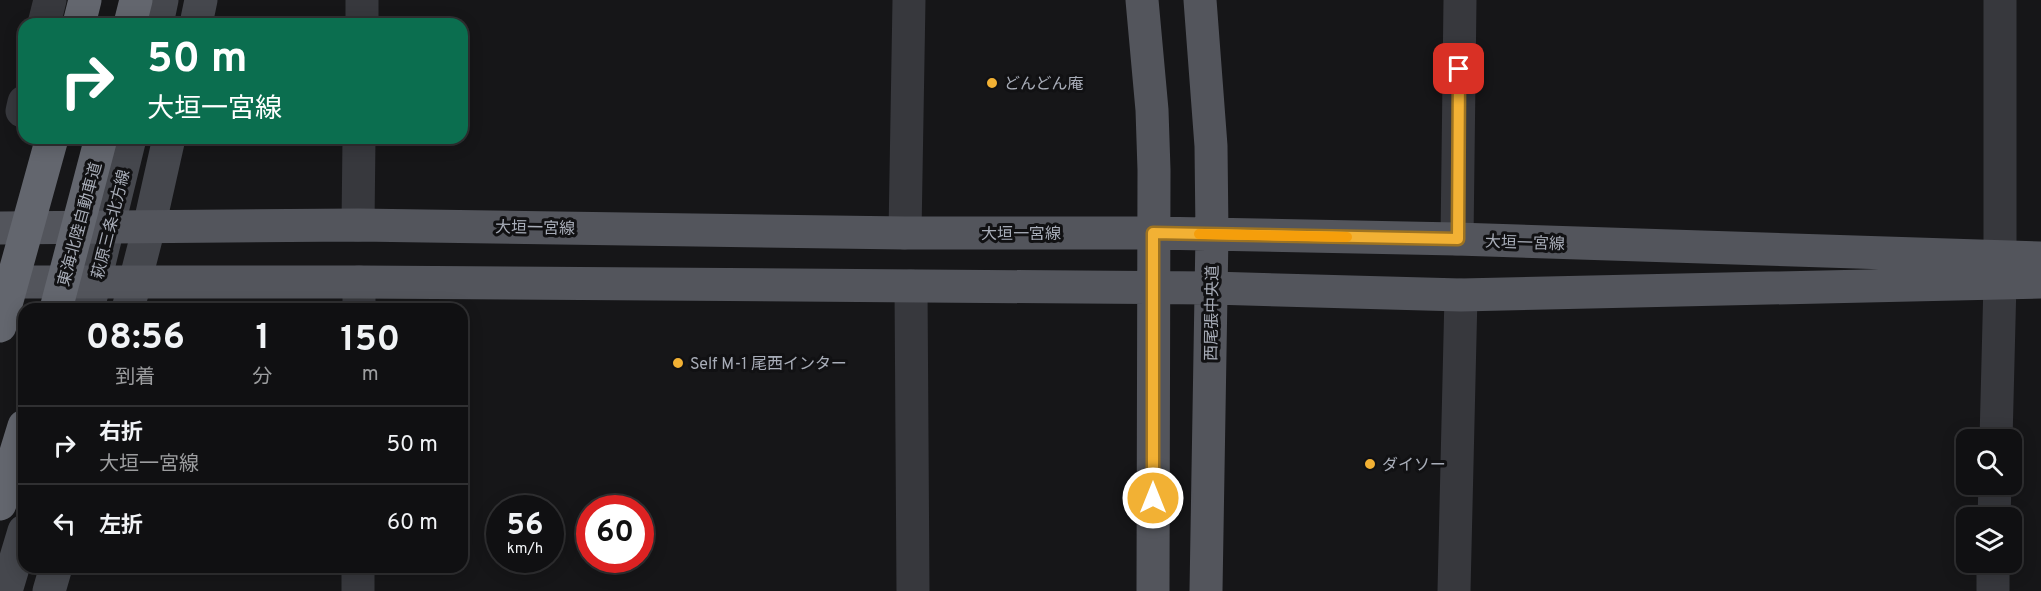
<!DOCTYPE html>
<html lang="ja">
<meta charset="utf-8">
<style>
body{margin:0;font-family:Overpass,"Noto Sans JP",sans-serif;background:#1e1e20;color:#f1f3f6;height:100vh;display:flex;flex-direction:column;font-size:22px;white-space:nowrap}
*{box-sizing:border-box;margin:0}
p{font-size:20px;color:#9c9d9f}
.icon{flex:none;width:33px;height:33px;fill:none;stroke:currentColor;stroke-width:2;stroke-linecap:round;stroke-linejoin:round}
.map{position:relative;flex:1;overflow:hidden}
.panel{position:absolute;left:18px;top:303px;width:450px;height:270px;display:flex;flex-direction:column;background:#101012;border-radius:18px;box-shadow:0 3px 15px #0003,0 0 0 2px #303032}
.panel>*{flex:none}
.guide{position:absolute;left:18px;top:18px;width:450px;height:126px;border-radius:18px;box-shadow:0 3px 15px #0003,0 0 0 2px #303032;background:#0b6e4f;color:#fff;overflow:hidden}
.tools{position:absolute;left:1956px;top:429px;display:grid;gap:12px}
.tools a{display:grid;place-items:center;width:66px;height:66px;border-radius:12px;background:#101012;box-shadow:0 3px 15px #0003,0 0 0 2px #303032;font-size:30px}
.speed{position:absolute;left:486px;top:495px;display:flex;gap:12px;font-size:30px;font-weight:700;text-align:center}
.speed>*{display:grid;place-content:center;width:78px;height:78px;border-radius:50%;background:#101012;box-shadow:0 3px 15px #0003,0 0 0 2px #303032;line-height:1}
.speed small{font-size:15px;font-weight:400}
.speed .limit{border:9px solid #d22;background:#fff;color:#111}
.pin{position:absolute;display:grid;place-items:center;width:51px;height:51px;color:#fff;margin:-26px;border-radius:12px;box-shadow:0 3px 9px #0006}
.me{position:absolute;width:66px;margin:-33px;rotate:0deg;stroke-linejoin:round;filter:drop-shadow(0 0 4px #0008)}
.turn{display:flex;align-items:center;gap:21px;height:126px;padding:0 30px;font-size:27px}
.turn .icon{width:78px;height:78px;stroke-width:2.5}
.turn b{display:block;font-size:42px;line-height:51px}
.eta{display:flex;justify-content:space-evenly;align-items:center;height:102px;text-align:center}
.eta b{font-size:36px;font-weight:700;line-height:42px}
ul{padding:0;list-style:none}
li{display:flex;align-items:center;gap:18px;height:78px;padding:0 30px;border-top:2px solid #303032}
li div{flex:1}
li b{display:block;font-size:22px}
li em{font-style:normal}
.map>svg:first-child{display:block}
</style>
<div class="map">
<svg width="2041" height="591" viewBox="0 0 2041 591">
<rect width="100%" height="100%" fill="#161618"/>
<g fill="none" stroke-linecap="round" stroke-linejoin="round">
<path stroke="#37383d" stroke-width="33" d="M44,24l6,-24
M362,24v-24
M22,111l2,-9
M358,225l1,-87
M905,233l4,-233
M1457,239l3,-239
M911,286l2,305
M359,309v-27
M1996,440l4,-158v-282
M1994,518l1,-34
M358,591v-24
M1454,591l7,-296
M1993,591v-29"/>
<path stroke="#45474d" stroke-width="33" d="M157,24l5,-24
M196,24l5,-24
M88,309l42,-171
M128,309l21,-82 20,-89
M6,591l18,-60
M49,591l7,-24"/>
<path stroke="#53555c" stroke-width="33" d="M1142,0l10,110 2,60 -1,421
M1200,0l11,146 1,88 -6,357
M0,228l358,-3 547,8h248l304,6 584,19
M0,282h359l853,6 249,7 580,-13"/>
<path stroke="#63666e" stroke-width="33" d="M79,24l6,-24
M130,24l6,-24
M0,504l24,-78"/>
<path stroke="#63666e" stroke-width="33" d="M56,309l45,-171
M0,326l52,-188"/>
</g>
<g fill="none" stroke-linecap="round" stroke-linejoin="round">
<g stroke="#9d7322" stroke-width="15">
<path id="route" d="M1153,498v-265l305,6 1,-170"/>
</g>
<use href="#route" stroke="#f2b134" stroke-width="10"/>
<path stroke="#f59e0b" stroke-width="10" d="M1199,234l148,3"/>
</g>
<g fill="#f2b134" stroke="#111113" stroke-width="2">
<circle cx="992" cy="83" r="6"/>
<circle cx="678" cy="363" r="6"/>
<circle cx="1370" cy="464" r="6"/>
</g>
<g text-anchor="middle" stroke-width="6" stroke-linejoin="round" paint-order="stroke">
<g font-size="16" fill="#a8adb8" stroke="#111113" text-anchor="start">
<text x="1004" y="89">どんどん庵</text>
<text x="690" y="369">Self M-1 尾西インター</text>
<text x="1382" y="470">ダイソー</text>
</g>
<g font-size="16" fill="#a8adb8" stroke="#111113">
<text transform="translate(79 224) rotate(-75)" y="6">東海北陸自動車道</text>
<text transform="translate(110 224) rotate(-76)" y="6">萩原三条北方線</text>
<text transform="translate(535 227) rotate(1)" y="6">大垣一宮線</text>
<text x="1021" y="239">大垣一宮線</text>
<text transform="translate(1525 242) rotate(2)" y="6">大垣一宮線</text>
<text transform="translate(1211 313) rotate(-89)" y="6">西尾張中央道</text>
</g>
</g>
</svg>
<div class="tools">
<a><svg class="icon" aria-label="search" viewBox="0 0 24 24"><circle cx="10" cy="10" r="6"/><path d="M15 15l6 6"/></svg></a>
<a><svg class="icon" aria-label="layers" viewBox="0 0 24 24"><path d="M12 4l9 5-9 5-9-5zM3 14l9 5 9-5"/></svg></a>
</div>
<div class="speed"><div>56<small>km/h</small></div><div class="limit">60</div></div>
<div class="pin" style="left:1459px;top:69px;background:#d93025"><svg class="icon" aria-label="arrive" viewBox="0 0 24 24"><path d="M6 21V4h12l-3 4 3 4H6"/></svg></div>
<svg class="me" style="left:1153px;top:498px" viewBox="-20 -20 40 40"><circle r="17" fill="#f2b134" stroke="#fff" stroke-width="3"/><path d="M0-11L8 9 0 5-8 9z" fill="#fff"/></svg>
<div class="guide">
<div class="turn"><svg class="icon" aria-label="right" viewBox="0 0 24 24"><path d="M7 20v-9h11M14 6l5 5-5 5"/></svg><div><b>50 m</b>大垣一宮線</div></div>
</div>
<section class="panel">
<div class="eta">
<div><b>08:56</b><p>到着</p></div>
<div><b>1</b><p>分</p></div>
<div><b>150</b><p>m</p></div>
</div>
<ul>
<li><svg class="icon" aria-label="right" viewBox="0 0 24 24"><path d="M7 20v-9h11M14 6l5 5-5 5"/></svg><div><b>右折</b><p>大垣一宮線</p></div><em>50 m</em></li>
<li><svg class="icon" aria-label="left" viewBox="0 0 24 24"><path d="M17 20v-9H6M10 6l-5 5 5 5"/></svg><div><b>左折</b></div><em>60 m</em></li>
</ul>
</section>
</div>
